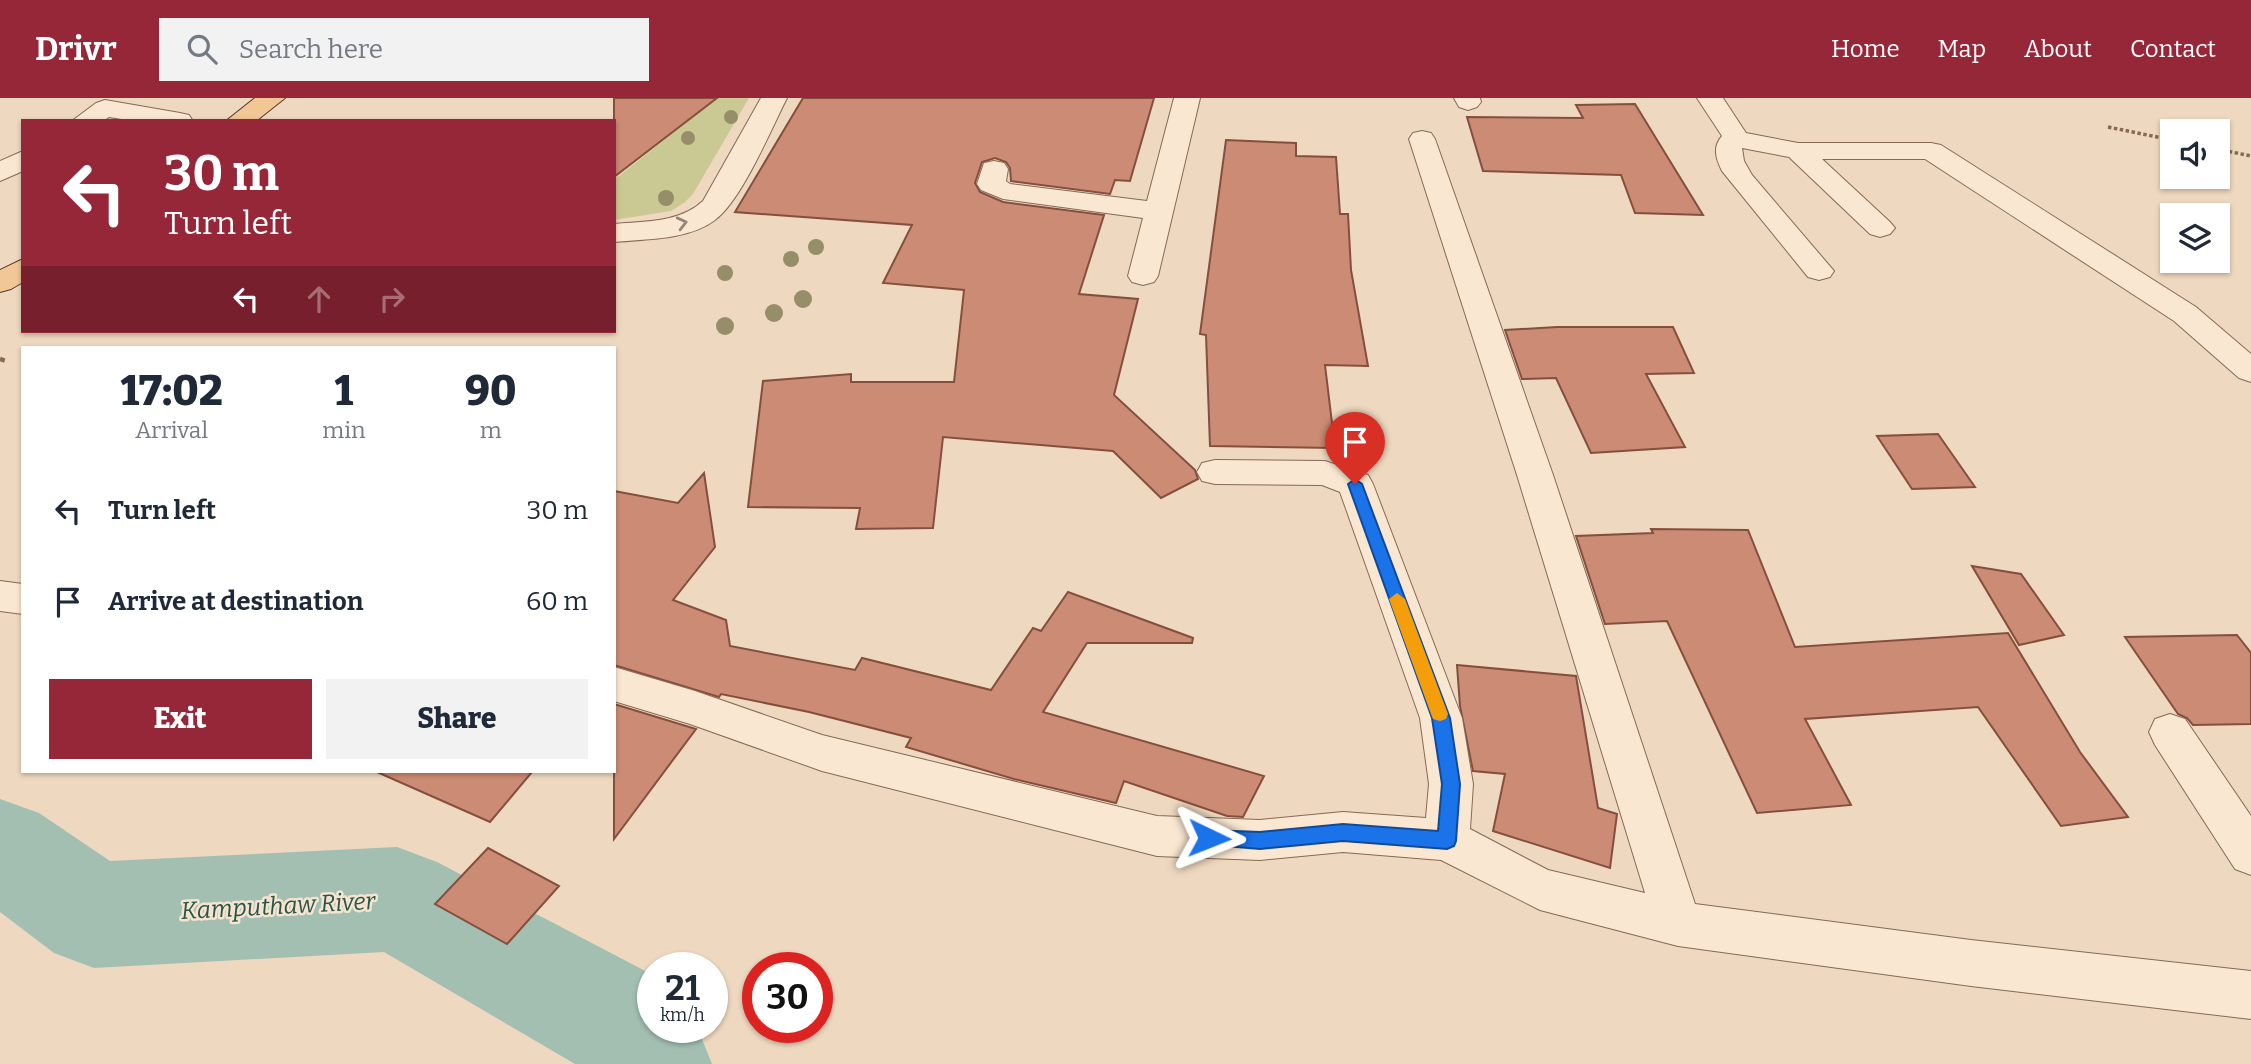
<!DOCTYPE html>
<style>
body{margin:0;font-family:Bitter,serif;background:#f2f2f3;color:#1f2937;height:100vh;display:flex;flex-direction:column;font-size:26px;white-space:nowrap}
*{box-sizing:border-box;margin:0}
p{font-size:23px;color:#747a83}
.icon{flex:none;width:38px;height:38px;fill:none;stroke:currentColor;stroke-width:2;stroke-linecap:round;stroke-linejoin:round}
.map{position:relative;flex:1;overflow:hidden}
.panel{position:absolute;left:21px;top:248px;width:595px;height:427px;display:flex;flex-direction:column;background:#fff;border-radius:0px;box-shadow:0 2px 5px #0004}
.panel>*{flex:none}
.hud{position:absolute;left:21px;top:21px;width:595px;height:214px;border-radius:0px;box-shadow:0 2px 5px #0004;background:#952739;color:#fff;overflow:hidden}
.controls{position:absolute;left:2160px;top:21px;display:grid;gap:14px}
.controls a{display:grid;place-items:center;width:70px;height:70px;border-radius:0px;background:#fff;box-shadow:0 2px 5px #0004;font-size:35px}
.speed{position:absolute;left:637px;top:854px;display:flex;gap:14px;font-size:35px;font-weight:700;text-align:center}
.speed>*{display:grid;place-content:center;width:91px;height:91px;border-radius:50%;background:#fff;box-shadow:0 2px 5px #0004;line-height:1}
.speed small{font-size:18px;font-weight:400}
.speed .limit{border:10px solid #d22;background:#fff;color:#111}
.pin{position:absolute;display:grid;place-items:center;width:60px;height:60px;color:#fff;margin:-72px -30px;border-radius:50% 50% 50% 0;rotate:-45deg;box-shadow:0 0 7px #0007}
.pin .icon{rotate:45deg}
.me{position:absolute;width:77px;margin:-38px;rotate:92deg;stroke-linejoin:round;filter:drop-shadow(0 0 5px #0008)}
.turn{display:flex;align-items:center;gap:24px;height:147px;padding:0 28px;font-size:32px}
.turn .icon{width:91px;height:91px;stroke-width:2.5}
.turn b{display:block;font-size:49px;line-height:60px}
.lanes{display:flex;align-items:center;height:66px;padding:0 28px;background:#0003;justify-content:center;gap:35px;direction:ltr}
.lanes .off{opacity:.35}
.eta{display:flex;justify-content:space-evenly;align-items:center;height:119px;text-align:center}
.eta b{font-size:42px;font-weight:800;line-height:49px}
.action{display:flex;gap:14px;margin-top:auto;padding:14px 28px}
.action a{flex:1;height:80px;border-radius:0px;background:#952739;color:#fff;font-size:28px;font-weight:800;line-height:80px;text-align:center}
.action a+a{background:#f2f2f3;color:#1f2937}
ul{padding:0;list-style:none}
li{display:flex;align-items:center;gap:21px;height:91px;padding:0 28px}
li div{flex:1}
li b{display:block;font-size:26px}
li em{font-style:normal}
header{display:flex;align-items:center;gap:42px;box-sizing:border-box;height:98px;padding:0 35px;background:#952739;color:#fff}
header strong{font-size:33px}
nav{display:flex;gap:38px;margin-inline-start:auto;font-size:24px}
.search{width:490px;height:63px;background:#f2f2f3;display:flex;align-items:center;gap:18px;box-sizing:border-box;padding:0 24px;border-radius:0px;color:#747a83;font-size:26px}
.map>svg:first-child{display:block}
</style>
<header>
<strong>Drivr</strong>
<div class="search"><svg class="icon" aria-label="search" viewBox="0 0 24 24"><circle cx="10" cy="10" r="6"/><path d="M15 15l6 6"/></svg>Search here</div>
<nav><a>Home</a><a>Map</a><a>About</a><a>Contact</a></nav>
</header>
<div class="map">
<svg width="2251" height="966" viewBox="0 0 2251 966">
<rect width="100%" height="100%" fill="#eed8bf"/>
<path fill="#cbc993" d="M717,0h32l-56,96 -8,8 -14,9 -57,9v-40z"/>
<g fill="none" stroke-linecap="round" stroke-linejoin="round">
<path fill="#a2bfb2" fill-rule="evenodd" d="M0,701l39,14 71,48 287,-14 40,15 216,113v52h44l15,37h-137l-191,-112 -290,16 -40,-15 -54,-41z"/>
</g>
<path fill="#cc8b74" stroke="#854f3d" stroke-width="2" d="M614,0h103l-103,79z
M803,0h351l-24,83 -15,-1 -5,14 -99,-13 -1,-13 -4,-6 -11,-4 -13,4 -7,21 5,9 23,10 101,13 -25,79 59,5 -24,96 81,75 3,9 -37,19 -48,-47 -170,-14 -10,91 -77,1 4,-21 -112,-1 15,-126 88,-7v8h103l10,-92 -81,-7 29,-58 -177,-13z
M1635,6l68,111 -68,-2 -14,-38 -138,-4 -16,-54 116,1 -7,-13z
M1226,42l70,3v13l40,1 4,57h8l3,56 17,96 -43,-1 10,83 -125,-2 -4,-111 -6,-1z
M1557,229h116l21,46 -48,1 39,73 -94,6 -35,-75 -34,1 -17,-49z
M1938,336l37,53 -63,2 -35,-53z
M704,375l11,74 -42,53 53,20 4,26 125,24 7,-12 129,32 42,-62 8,3 27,-39 125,46 -1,5h-105l-44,69 221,64 -21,41 -16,-1 -103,-35 -8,22 -102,-24 -108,-32 5,-9 -102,-26 -88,-18 -2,3 -105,-32v-174l64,12z
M1651,431l97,1 47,117 213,-14 72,119 48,65 -67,9 -83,-119 -173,12 46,86 -94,8 -90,-192 -62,3 -29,-88 77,-3z
M1972,468l49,8 43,61 -45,10z
M2237,537l14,18v71l-58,1 -6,-7 -9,-4 -53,-77z
M1457,567l119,11 22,132 19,6 -7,54 -117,-37 12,-57 -32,-3 -13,-65z
M614,606l82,25 -82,110z
M377,674h155l-42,50z
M488,750l71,38 -52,58 -72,-40z"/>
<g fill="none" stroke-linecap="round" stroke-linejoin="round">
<g stroke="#866957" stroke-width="2">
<path id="minor" d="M761,0h26c-16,31 -45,102 -72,122 -26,20 -69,19 -101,22v-18c31,-3 65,-1 89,-23z
M1174,0h26l-42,178 -4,6 -11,3 -11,-3 -4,-6 15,-58 -140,-19 -22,-9 -4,-6 7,-21 10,-2 10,2 4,6 -2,12 4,3 137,17z
M1454,0h26l1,4 -4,5 -9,3 -9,-3z
M1697,0h26l23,35 52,10h133l10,2 255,162 55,47v28l-12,-4 -65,-57 -249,-162h-103l68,63 5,6 -5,6 -10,3 -10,-3 -81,-77 -47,-9 2,13 8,14 82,96 -4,6 -11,3 -11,-3 -86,-106c-6,-12 -10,-24 0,-35z
M105,2l75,13 9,2 4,6h-59l-25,-4 -6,4h-31l24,-18z
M1422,33l9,2 4,6 118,336 142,429 276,36 280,31v48l-280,-33 -293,-40 -138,-36 -99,-50 -98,-8 -83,8 -103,-4 -335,-85 -132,-47 -76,-23v-34l81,24 127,44 335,81 103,4 83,-8 83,6 3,-34 -9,-66 -80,-226 -18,-7 -107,-1 -13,-3 -5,-9 5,-9 13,-3 110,1 43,14 5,9 89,234 11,66 -3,45 78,41 97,23 -128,-418 -108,-336 4,-6z
M23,53v20l-23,10v-20z
M0,483l23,3v30l-23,-3z
M2170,616l15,5 66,97v59l-16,-6 -80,-124 -6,-13 6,-13z"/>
</g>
<g stroke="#53382c" stroke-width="2">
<path id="major" d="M255,0h30l-29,23h-30z
M23,161v23l-12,7 -11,3v-22z"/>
</g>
<path stroke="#866957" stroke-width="3.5" stroke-dasharray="3.5 2.5" stroke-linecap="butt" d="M2108,29l64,13
M2217,51l34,7"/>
<path stroke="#866957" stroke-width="4.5" stroke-dasharray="5 3.5" stroke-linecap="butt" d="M0,261l6,2"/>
<use href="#minor" fill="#f9e7d2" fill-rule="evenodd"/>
<use href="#major" fill="#f2c796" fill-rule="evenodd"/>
</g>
<g fill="#958e69">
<circle cx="731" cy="19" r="7"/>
<circle cx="688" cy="40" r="7"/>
<circle cx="666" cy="100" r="8"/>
<circle cx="816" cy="149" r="8"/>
<circle cx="791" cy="161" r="8"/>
<circle cx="725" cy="175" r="8"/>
<circle cx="803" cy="201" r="9"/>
<circle cx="774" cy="215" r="9"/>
<circle cx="725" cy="228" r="9"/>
</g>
<defs><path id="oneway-chevron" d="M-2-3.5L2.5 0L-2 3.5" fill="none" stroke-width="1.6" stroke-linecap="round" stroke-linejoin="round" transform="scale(1.75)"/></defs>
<use stroke="#978677" href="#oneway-chevron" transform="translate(682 125) rotate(-14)"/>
<path fill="#1a73e8" stroke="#114b97" stroke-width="2" d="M1355,381l7,5 88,234 10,66 -4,57 -2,5 -7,3 -104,-8 -83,8 -58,-5 -3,-6 3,-6 7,-2 51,2 83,-8 95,7 4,-47 -10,-66 -84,-234z"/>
<path fill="#f59e0b" d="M1397,495l8,6 43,115 -2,5 -6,2 -7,-2 -2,-5 -42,-115z"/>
<g text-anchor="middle" stroke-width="5" stroke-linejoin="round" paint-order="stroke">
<g font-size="24" font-style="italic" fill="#2b554c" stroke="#f5e4ce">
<text transform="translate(278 808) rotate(-3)" y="8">Kamputhaw River</text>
</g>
</g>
</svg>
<div class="controls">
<a><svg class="icon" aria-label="sound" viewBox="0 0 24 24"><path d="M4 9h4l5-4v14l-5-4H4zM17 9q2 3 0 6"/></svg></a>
<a><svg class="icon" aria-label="layers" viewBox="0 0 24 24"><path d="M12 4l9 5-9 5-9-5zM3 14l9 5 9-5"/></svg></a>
</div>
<div class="speed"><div>21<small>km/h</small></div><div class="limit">30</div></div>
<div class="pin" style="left:1355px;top:386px;background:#d93025"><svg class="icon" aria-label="arrive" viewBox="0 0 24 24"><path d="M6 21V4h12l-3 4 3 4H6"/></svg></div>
<svg class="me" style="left:1209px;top:740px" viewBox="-20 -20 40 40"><path d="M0-17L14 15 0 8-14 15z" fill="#1a73e8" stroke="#fff" stroke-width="4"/></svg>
<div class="hud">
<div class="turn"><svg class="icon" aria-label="left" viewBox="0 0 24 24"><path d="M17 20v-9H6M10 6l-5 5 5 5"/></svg><div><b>30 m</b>Turn left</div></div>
<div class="lanes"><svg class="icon" aria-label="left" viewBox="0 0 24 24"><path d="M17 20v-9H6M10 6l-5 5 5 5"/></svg><svg class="icon off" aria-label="ahead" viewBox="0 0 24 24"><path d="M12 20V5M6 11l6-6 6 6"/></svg><svg class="icon off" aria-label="right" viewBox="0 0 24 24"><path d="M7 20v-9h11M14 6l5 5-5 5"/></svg></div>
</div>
<section class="panel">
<div class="eta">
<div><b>17:02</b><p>Arrival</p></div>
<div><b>1</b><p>min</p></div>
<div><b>90</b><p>m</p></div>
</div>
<ul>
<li><svg class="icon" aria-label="left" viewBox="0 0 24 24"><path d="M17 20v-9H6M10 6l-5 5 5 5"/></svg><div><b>Turn left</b></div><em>30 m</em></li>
<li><svg class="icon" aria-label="arrive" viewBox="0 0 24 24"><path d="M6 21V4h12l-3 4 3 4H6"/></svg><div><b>Arrive at destination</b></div><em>60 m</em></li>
</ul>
<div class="action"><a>Exit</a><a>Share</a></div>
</section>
</div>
